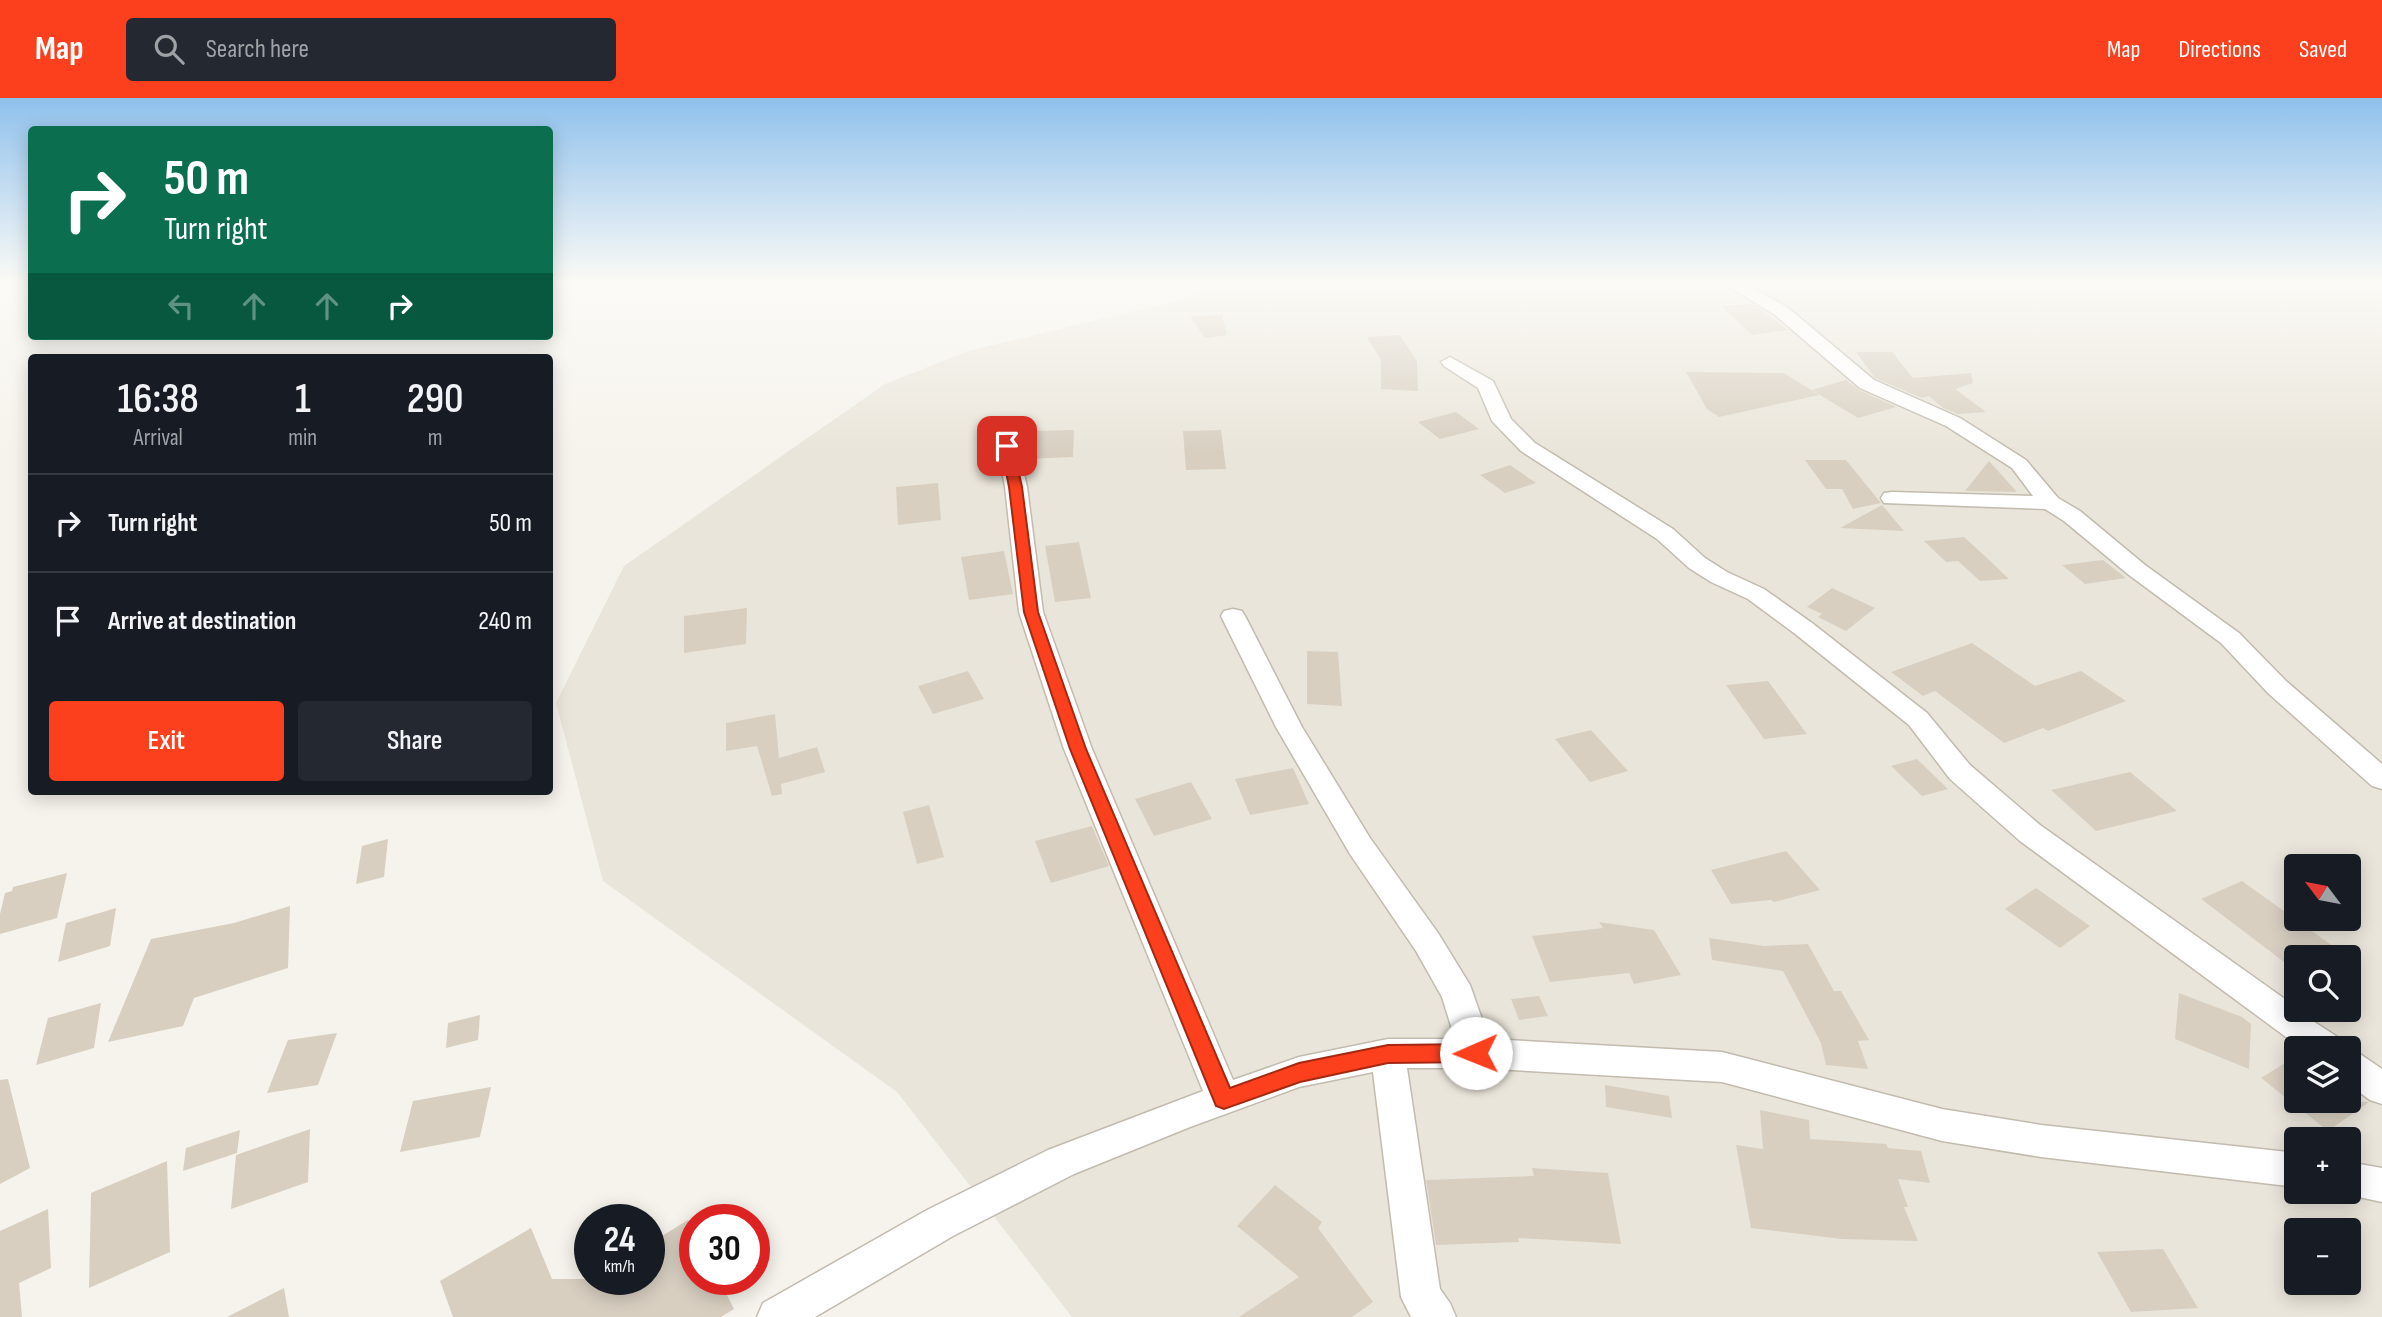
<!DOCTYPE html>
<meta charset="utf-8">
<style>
body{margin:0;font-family:"Sofia Sans Condensed",sans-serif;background:#242831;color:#f1f3f6;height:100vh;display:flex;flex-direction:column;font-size:26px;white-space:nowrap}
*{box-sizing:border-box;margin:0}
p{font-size:23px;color:#9ea1a6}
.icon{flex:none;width:38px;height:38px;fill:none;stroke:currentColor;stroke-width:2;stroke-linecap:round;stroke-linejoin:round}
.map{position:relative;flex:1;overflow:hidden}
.sheet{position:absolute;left:28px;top:256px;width:525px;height:441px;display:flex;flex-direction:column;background:#171b24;border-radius:7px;box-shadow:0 4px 18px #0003}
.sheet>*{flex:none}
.banner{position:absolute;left:28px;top:28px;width:525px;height:214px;border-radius:7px;box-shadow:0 4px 18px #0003;background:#0b6e4f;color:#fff;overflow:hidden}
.needle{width:46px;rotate:302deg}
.fabs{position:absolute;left:2284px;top:756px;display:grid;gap:14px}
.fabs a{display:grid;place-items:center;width:77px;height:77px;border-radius:7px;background:#171b24;box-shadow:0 4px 18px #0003;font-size:35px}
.speed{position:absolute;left:574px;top:1106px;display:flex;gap:14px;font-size:35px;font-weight:700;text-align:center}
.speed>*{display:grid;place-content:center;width:91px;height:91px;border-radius:50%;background:#171b24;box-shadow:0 4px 18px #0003;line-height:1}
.speed small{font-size:18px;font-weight:400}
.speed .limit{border:10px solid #d22;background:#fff;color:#111}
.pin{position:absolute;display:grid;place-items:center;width:60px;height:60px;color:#fff;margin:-30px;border-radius:14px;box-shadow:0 4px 10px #0006}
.me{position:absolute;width:77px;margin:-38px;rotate:269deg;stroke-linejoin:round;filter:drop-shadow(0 0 5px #0008)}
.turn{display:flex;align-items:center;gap:24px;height:147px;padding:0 21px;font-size:32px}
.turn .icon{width:91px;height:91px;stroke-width:2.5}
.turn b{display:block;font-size:49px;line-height:60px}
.lanes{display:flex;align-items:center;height:66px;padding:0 21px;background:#0003;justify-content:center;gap:35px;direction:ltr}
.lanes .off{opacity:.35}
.eta{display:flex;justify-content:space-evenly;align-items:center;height:119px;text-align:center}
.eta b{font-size:42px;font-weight:600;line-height:49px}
.button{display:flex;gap:14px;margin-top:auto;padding:14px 21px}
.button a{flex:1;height:80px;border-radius:7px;background:#fc3f1d;color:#fff;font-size:28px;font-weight:600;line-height:80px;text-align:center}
.button a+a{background:#242831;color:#f1f3f6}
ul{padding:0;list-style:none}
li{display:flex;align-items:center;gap:21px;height:98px;padding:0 21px;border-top:2px solid #363941}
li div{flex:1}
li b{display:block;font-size:26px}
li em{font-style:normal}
header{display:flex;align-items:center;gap:42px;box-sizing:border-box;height:98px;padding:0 35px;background:#fc3f1d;color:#fff}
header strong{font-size:33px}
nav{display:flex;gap:38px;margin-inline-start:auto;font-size:24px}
.search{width:490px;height:63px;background:#242831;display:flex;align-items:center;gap:18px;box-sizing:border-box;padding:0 24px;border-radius:7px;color:#9ea1a6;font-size:26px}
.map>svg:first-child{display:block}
</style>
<header>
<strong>Map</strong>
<div class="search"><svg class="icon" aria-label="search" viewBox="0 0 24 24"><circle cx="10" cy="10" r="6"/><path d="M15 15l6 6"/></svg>Search here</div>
<nav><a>Map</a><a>Directions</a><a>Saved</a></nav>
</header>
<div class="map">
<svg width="2382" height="1219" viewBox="0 0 2382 1219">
<rect width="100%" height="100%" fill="#f6f3ec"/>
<path fill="#eae5da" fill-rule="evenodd" d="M1213,183h1169v1036h-1310l-175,-225 -294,-211 -47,-178 68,-137 261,-182 83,-33 225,-54zM2296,768h52v53h-52zM2296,859h52v53h-52zM2296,950h52v53h-52zM2296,1041h52v53h-52zM2296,1132h52v53h-52z"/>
<path fill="#d8cfc1" d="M1752,206l4,2 32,24 -36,5 -31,-29z
M1222,217l5,20 -22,3 -15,-22z
M1400,237l17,26 1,30 -37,-2v-29l-14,-23z
M1856,254h36l21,26 58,-5 2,10 -18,6 31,23 -28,2 -15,-6 -14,-12 -7,2 -47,-20z
M1686,274l98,1 35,22 -100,22 -12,-8z
M1846,282l13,10 37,17 -38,11 -46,-28z
M1456,314l23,17 -39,10 -22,-17z
M1074,332l-1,27 -46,2 2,-28z
M1221,332l5,39 -40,1 -3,-39z
M1805,362h41l35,43 -28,6 -11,-20h-16z
M1989,363l28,31 -52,-1z
M1510,367l26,18 -31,10 -25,-18z
M938,385l3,37 -43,5 -2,-38z
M1882,407l22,26 -64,-3z
M1964,439l23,21 22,21 -29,2 -22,-20 -12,1 -22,-21z
M1079,444l12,56 -36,4 -10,-56z
M1004,453l9,43 -44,6 -8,-43z
M2103,462l23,18 -41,6 -23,-19z
M1832,490l43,20 -29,23 -28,-14 4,-3 -15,-7z
M747,510l-1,36 -62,9v-37z
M1972,545l63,43 46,-15 45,30 -78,30 -5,-3 -39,15 -69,-52 -12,5 -32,-24z
M1307,553l31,1 4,54 -35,-2z
M968,573l16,28 -51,15 -15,-28z
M1768,583l39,53 -43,5 -38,-54z
M775,616l4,44 38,-11 8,25 -44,12 1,10 -10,2 -15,-50 -31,5v-28z
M1591,632l37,41 -38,11 -35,-43z
M1917,661l31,30 -26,7 -31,-30z
M1293,670l16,36 -59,11 -15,-36z
M2130,674l47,39 -81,20 -45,-41z
M1191,684l21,37 -58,17 -19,-37z
M929,707l15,52 -27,7 -14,-52z
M1092,728l17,40 -58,17 -16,-42z
M388,741l-4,38 -28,7 6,-38z
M1786,753l34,39 -46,12 -3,-2 -40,4 -20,-34z
M67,775l-10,45 -57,16v-20l5,-21 7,-2 1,-4z
M2242,783l74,53 32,23h-52v14l-95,-72z
M2036,790l54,38 -30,22 -55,-39z
M290,808l-2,62 -94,30 -11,28 -75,16 43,-103 83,-16z
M116,810l-6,38 -52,16 8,-39z
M1599,824l55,8 27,45 -47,9 -5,-11 -79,9 -18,-46 71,-8z
M1709,840l55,8 44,-2 26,47h7l28,49 -11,1 10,28 -42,-4 -5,-22 -38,-72 -71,-11z
M2179,895l63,24 9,7 -2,45 -74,-30z
M1539,898l9,20 -29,4 -8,-21z
M101,905l-7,45 -58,17 12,-47z
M480,917l-2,25 -32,8 2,-25z
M337,935l-19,52 -51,8 21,-53z
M2296,958v45l73,1 -41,29 -67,-53z
M8,981l22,89 -30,16v-104z
M1605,987l64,11 3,22 -66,-11z
M491,989l-11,50 -80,15 13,-51z
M1760,1012l49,10 1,19 76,5 2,4 33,3 9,32 -32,-4 10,28h-4l14,34 -76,-2 -91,-11 -15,-83 27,4z
M310,1031l-2,53 -77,27 5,-54z
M240,1032l-3,23 -54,18 3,-23z
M167,1063l3,91 -81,36 2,-95z
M1532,1070l76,5 13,71 -103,-6 1,4 -83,3 -10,-65 108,-4z
M1275,1087l47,37 -4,6 55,74 -21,15h-113l60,-40 -62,-51z
M48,1111l3,59 -32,15 3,34h-22v-86z
M688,1122l7,13v46h24l15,30 -13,8h-268l-13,-36 91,-53 21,51h97v-35z
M2163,1151l35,59 -67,4 -34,-60z
M284,1190l5,29h-62z"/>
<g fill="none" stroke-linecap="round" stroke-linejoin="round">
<g stroke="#c2bbae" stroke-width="3">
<path id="street" d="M1720,183h20l47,26 87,73 86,38 66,42 32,38 22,13 65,54 94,68 47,48 96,83v25l-10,-3 -104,-93 -47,-50 -92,-68 -65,-54 -19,-12 -161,-6 -3,-5 3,-5 8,-1 141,4 -21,-28 -66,-42 -86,-38 -85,-73z
M1450,259l43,24 18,38 24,24 138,86 32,29 22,14 37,17 48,34 115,90 43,52 70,60 256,182v3l43,28 5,10h-43l-281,-207 -70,-62 -41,-54 -115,-92 -46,-34 -37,-17 -22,-14 -32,-29 -136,-88 -29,-30 -14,-33 -34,-22 -3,-4z
M1003,321l7,2 3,4 14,62 16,125 49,137 141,331 66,-23 89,-18h67l-13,-42 -26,-46 -66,-97 -74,-127 -55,-111 3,-5 9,-2 9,2 3,5 57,111 68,111 68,95 32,52 19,54 233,13 220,57 99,16 255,28v34l-255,-30 -99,-16 -220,-59 -246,-14h-69l33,221 10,14 6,14h-45l-10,-20 -28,-225 -74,15 -109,40 -116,47 -121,62 -138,81h-58l6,-14 164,-93 121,-60 155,-59 -139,-342 -45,-137 -14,-125 -12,-62 3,-4z
M2348,951l12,5 22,15v35l-12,-4 -22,-16z
M2348,1064l34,6v34l-46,-10h12z"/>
</g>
<use href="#street" fill="#fff" fill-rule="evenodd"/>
</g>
<linearGradient id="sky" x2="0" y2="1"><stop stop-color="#8fc1ec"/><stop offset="0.52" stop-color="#fbfaf6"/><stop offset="1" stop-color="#fbfaf6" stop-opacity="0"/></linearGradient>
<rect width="2382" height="354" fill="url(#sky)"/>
<path fill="#fc3f1d" stroke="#a42913" stroke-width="2" d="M1007,344l6,4 9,41 16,125 48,137 144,339 69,-25 89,-18 88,-1 8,3 3,6 -3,6 -8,3 -88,1 -88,19 -76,27 -8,-3 -146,-357 -46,-137 -15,-125 -8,-41z"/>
</svg>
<div class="fabs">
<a><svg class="needle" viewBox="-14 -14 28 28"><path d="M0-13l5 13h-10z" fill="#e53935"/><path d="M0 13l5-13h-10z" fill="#9ea1a6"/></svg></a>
<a><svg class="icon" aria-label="search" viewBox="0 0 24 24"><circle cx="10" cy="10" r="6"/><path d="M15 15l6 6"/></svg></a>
<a><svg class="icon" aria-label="layers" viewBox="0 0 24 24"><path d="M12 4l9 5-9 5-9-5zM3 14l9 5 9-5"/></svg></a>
<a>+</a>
<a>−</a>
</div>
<div class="speed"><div>24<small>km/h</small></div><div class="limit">30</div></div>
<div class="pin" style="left:1007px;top:348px;background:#d93025"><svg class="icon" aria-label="arrive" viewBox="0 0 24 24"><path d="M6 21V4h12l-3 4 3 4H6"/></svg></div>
<svg class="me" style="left:1476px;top:955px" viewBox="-20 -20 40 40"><circle r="19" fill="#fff"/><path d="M0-13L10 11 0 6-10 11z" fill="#fc3f1d"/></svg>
<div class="banner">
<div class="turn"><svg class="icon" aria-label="right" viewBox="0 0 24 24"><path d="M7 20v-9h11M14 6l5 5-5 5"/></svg><div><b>50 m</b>Turn right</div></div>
<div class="lanes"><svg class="icon off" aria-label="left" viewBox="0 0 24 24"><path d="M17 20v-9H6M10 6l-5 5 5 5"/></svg><svg class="icon off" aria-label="ahead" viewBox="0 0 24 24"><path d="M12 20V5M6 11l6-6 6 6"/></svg><svg class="icon off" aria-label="ahead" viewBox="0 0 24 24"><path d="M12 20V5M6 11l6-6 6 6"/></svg><svg class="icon" aria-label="right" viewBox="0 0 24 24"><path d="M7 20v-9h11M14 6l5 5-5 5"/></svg></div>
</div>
<section class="sheet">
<div class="eta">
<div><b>16:38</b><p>Arrival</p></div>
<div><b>1</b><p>min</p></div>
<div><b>290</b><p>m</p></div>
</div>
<ul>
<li><svg class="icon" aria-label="right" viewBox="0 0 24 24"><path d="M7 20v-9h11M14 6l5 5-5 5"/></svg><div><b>Turn right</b></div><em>50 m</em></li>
<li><svg class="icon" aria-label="arrive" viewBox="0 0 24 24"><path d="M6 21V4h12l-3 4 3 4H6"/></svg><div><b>Arrive at destination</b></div><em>240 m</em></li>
</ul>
<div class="button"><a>Exit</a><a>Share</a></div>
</section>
</div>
